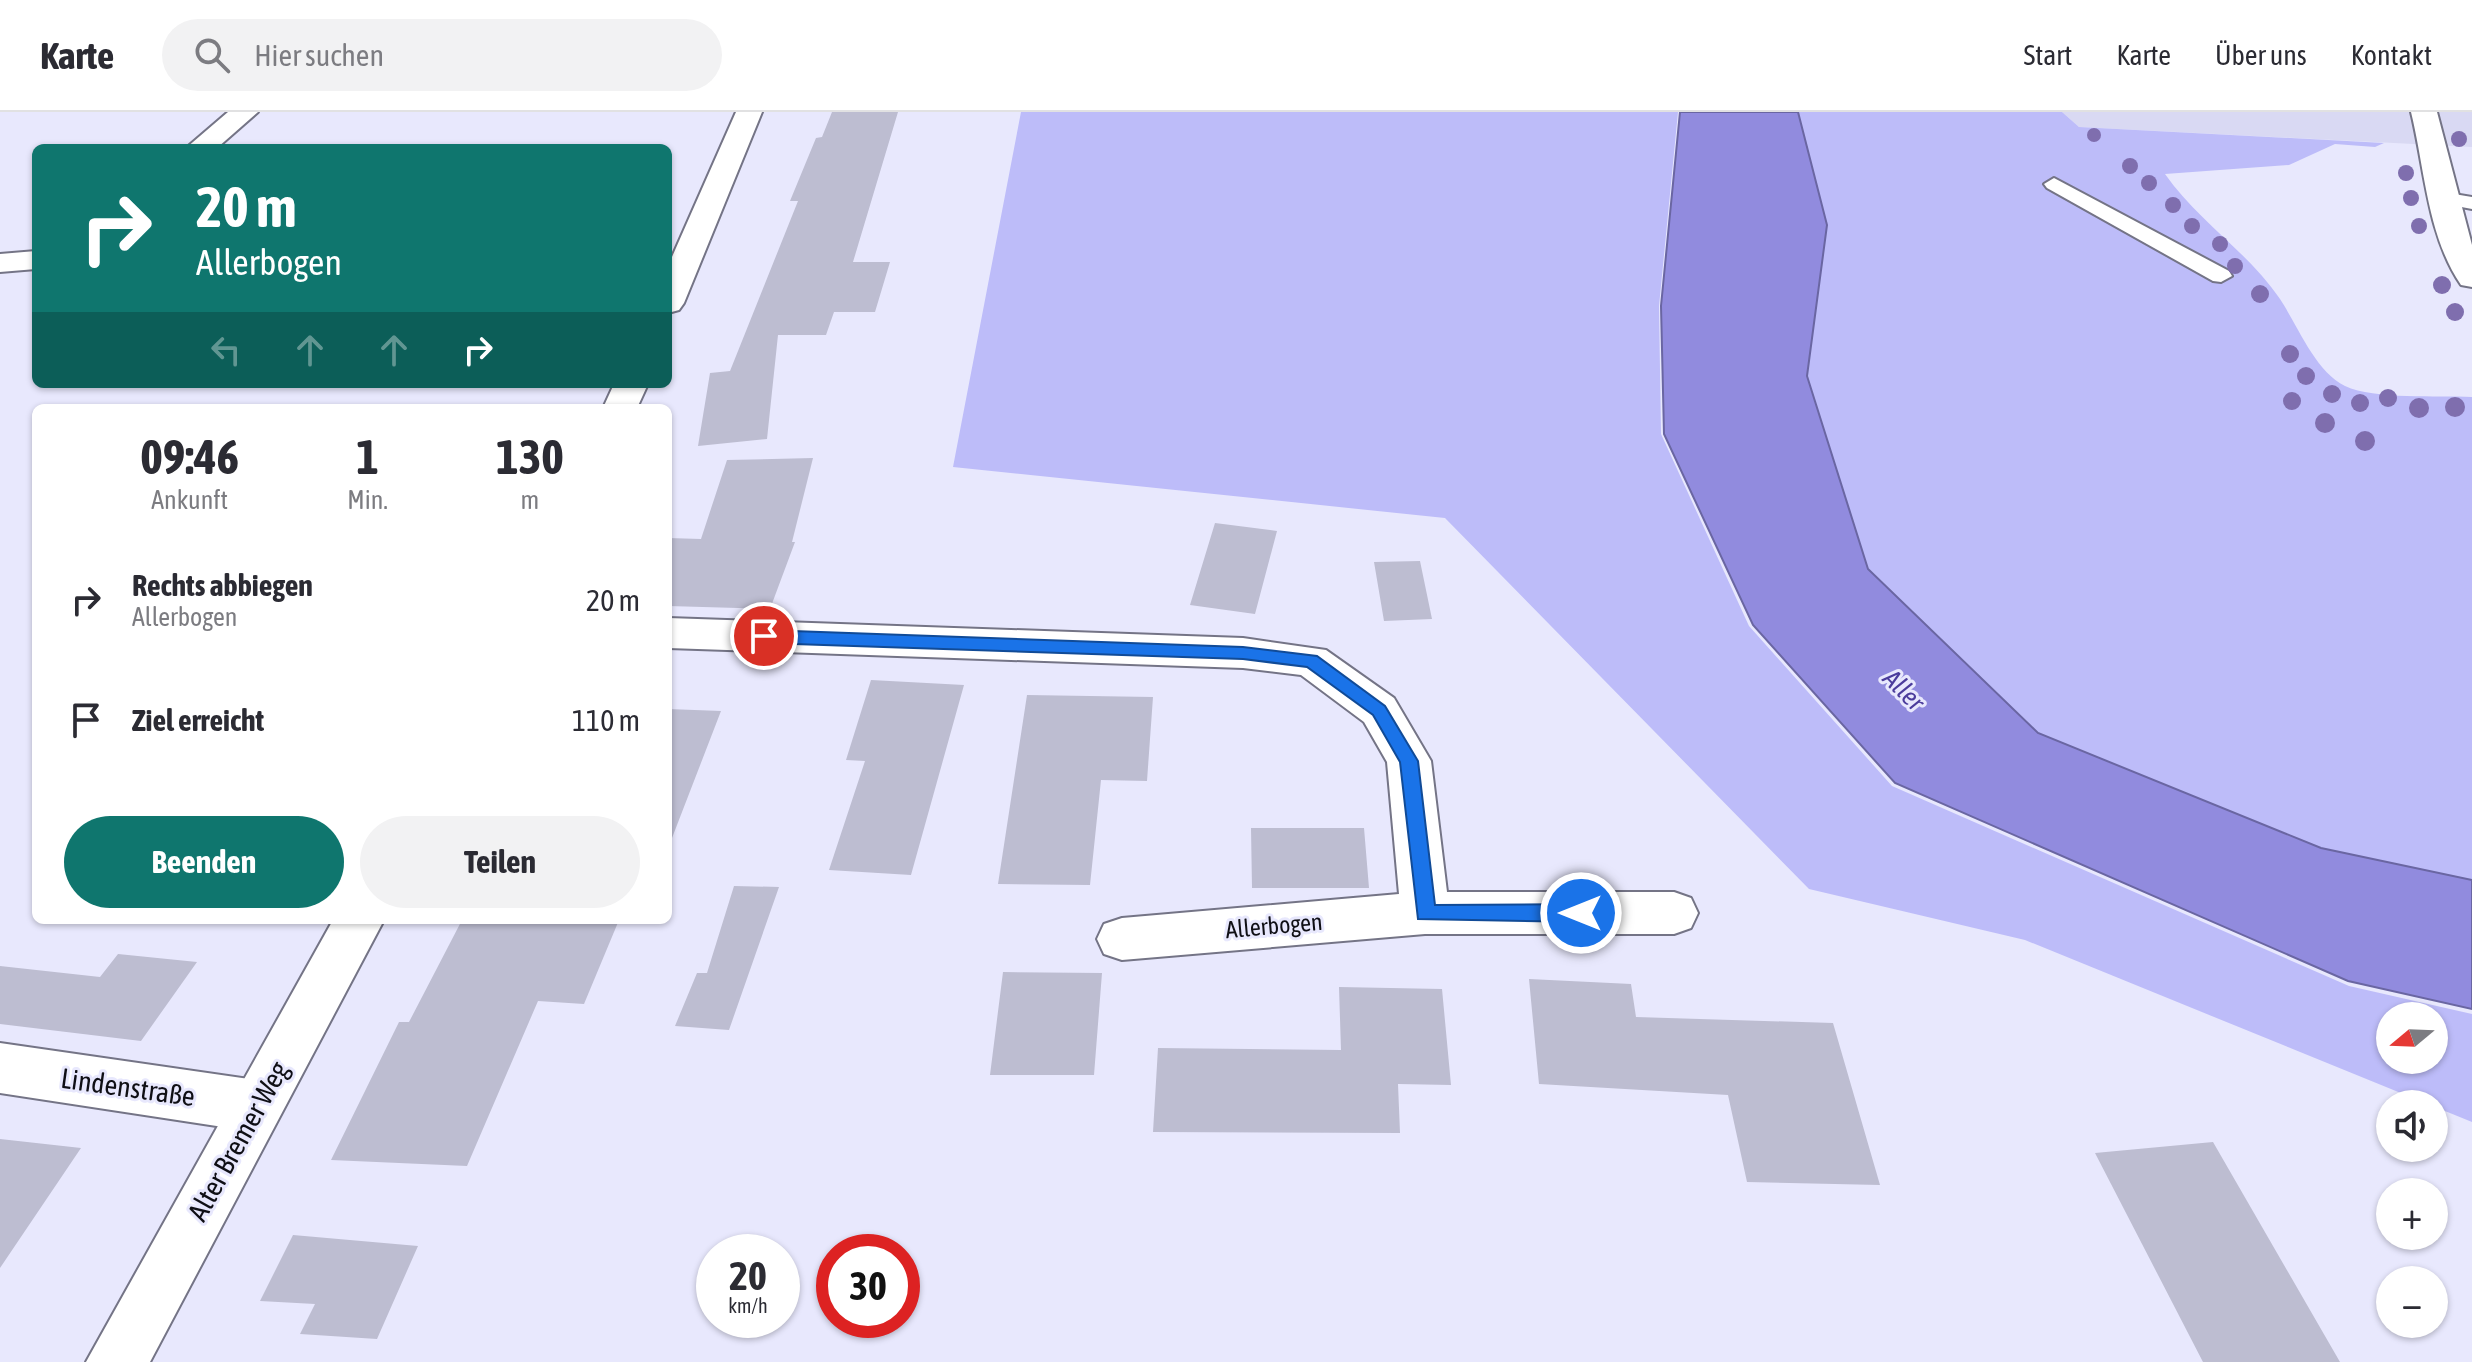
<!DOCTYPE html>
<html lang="de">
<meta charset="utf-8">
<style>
body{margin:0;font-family:"Asap Condensed",sans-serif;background:#f2f2f3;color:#2b2b33;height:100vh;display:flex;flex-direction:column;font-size:30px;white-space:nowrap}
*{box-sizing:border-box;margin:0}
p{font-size:26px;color:#7c7c81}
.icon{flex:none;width:44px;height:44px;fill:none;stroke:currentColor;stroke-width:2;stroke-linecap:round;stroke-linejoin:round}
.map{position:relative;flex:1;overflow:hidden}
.drawer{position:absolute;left:32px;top:292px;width:640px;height:520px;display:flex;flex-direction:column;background:#fff;border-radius:12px;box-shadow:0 2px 6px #0004}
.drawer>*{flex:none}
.guide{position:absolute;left:32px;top:32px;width:640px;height:244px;border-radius:12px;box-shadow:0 2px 6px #0004;background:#0f766e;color:#fff;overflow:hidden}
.needle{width:52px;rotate:251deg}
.tools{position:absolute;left:2376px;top:890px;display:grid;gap:16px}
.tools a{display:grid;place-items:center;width:72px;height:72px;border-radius:50%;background:#fff;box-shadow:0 2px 6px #0004;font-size:40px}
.speed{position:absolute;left:696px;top:1122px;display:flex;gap:16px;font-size:40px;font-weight:700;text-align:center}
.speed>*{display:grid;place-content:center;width:104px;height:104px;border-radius:50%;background:#fff;box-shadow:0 2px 6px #0004;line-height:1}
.speed small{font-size:20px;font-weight:400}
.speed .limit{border:12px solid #d22;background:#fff;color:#111}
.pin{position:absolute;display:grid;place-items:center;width:68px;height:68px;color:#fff;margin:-34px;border:4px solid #fff;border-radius:50%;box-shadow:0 2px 8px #0007}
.me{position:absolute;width:88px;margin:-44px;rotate:270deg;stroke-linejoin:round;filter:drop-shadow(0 0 6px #0008)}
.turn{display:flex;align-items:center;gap:28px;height:168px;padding:0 32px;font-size:36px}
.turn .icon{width:104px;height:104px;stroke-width:2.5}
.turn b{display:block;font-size:56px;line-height:68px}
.lanes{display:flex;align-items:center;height:76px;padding:0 32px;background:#0003;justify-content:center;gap:40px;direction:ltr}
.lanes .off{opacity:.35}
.eta{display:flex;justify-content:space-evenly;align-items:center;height:136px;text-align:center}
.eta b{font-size:48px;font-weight:700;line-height:56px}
.action{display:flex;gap:16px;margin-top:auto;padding:16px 32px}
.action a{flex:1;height:92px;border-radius:48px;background:#0f766e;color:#fff;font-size:32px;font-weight:700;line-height:92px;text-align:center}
.action a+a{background:#f2f2f3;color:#2b2b33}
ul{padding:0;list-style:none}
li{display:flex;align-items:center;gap:24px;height:120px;padding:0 32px}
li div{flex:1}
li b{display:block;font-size:30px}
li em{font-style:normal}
header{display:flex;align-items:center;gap:48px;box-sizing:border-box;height:112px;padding:0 40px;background:#fff;border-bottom:2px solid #e1e1e2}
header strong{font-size:38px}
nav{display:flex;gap:44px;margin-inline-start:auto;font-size:28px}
.search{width:560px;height:72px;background:#f2f2f3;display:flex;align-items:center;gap:20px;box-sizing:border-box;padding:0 28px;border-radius:44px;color:#7c7c81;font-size:30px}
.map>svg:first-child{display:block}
</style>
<header>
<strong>Karte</strong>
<div class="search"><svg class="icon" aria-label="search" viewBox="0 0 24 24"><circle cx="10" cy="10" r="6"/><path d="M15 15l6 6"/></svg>Hier suchen</div>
<nav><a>Start</a><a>Karte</a><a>Über uns</a><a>Kontakt</a></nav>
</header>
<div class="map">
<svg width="2472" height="1250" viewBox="0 0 2472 1250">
<rect width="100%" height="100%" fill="#e8e8fd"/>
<path fill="#d9d9f3" d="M2062,0h410v35l-393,-20z"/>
<path fill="#bdbcf9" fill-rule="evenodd" d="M1021,0h657l-19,194 2,128 88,192 143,160 457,200 123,28v108l-447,-182 -216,-51 -364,-371 -492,-51zM2434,904v44h-44v-44z
M1798,0h264l17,15 305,16 -9,4 -40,-3 -46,21 -124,9c33,47 83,78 115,125 18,27 35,72 65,87 30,14 92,9 127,11v483l-151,-32 -283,-115 -170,-164 -61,-193 20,-151z"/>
<path fill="#918bde" stroke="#6a66a2" stroke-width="2" d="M1680,0h118l29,113 -20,151 61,193 170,164 283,115 151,32v129l-124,-28 -453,-198 -142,-158 -89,-191 -3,-128z"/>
<path fill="#bdbdd1" d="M832,0h66l-45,150h37l-15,50h-41l-8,23h-48l-11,104 -69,7 12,-73 20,-2 68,-170h-8l26,-63 6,-1z
M813,346l-21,84h3l-25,67 -102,-3v-68l33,1 26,-79z
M1215,411l62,8 -22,83 -65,-9z
M1420,449l12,58 -48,2 -10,-59z
M871,568l93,5 -53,190 -82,-5 36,-109 -19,-1z
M1027,583l126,2 -6,84 -46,-1 -11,105 -92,-1z
M668,597l53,2 -49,127h-4z
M1251,716h113l5,60h-117z
M734,774l45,1 -50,143 -54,-4 22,-53h10z
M462,808h157l-35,84 -46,-3 -71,165 -136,-6 68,-138h10z
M118,842l79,8 -56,79 -141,-17v-58l100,11z
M1003,860l99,1 -8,102h-104z
M1529,867l102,5 5,33 197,6 47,162 -133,-3 -19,-87 -189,-11z
M1339,875l103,2 9,96 -53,-1 2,49 -247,-1 5,-84 183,2z
M0,1027l81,9 -81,120z
M2213,1030l127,220h-137l-108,-209z
M293,1123l125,11 -41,93 -77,-5 15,-30 -55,-3z"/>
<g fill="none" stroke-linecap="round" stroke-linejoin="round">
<g stroke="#747486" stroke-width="4">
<path id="service" d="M2054,66l175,93 3,5 -11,6 -8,-1 -166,-93 -3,-4z
M2442,80l30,5v12l-37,-7 -3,-4z"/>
</g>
<g stroke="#747486" stroke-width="4">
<path id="minor" d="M228,0h30l-41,36h-31z
M36,139v18l-36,3v-18z
M668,506l575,20 83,12 68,48 37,63 16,131h227l17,6 7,15 -7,15 -17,6h-249l-303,26 -18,-6 -7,-15 7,-15 18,-6 277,-24 -12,-132 -23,-40 -63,-47 -58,-7 -575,-20z
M0,931l256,37 19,8 8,18 -8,18 -19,8 -256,-39z"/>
</g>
<g stroke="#747486" stroke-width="4">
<path id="tertiary" d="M736,0h26l-78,191 -5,7 -11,3v-47z
M2411,0h26l35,133v42l-11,-2c-34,-50 -36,-116 -50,-173z
M614,272h34l-11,24h-34z
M333,808h51l-234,442h-64z"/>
</g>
<use href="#service" fill="#fff" fill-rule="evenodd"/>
<use href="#minor" fill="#fff" fill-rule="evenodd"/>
<use href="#tertiary" fill="#fff" fill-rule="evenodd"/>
</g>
<g fill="#7f6eae">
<circle cx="2094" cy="23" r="7"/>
<circle cx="2459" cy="27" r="8"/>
<circle cx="2130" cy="54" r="8"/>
<circle cx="2406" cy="61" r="8"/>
<circle cx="2149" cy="71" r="8"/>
<circle cx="2411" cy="86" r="8"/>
<circle cx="2173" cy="93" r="8"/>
<circle cx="2192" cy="114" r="8"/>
<circle cx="2419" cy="114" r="8"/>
<circle cx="2220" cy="132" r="8"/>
<circle cx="2235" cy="154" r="8"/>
<circle cx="2442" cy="173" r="9"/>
<circle cx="2260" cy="182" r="9"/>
<circle cx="2455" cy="200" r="9"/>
<circle cx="2290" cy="242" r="9"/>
<circle cx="2306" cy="264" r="9"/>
<circle cx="2332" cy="282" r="9"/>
<circle cx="2388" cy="286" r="9"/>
<circle cx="2292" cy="289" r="9"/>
<circle cx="2360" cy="291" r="9"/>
<circle cx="2455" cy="295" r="10"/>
<circle cx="2419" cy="296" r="10"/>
<circle cx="2325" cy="311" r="10"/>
<circle cx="2365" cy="329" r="10"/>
</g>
<path fill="#1a73e8" stroke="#114b97" stroke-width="2" d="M764,518l479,17 74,9 68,50 33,55 17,144 146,-1 10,9 -10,9 -163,-3 -18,-157 -27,-47 -66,-48 -64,-8 -479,-16 -9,-7z"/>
<g text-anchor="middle" stroke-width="6" stroke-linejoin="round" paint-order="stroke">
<g font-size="24" fill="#0f0f15" stroke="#e8e8fd">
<text transform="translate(1274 814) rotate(-5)" y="8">Allerbogen</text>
</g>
<g font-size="26" font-style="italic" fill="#4b3c9c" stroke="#e8e8fd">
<text transform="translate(1904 578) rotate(45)" y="9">Aller</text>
</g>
<g font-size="28" fill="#0f0f15" stroke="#e8e8fd">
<text transform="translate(128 975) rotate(8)" y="10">Lindenstraße</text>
<text transform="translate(238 1029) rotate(-61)" y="10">Alter Bremer Weg</text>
</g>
</g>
</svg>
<div class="tools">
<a><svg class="needle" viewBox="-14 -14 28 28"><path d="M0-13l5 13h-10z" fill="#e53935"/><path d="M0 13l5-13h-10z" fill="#7c7c81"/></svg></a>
<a><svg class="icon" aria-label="sound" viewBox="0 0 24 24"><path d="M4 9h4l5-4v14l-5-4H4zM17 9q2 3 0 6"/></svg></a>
<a>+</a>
<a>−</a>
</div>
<div class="speed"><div>20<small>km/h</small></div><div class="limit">30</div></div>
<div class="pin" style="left:764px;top:524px;background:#d93025"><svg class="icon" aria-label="arrive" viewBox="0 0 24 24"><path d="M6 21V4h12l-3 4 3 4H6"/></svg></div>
<svg class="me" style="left:1581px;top:801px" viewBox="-20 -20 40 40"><circle r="17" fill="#1a73e8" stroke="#fff" stroke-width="3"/><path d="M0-11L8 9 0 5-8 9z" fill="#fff"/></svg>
<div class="guide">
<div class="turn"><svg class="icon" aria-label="right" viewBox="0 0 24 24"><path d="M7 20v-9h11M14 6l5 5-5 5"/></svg><div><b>20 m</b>Allerbogen</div></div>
<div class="lanes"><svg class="icon off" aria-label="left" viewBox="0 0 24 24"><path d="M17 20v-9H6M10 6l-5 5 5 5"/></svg><svg class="icon off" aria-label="ahead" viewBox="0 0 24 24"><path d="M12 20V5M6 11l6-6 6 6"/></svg><svg class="icon off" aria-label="ahead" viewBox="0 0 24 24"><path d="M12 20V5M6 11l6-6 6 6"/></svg><svg class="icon" aria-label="right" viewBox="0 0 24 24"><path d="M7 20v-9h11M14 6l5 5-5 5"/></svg></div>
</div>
<section class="drawer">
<div class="eta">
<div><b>09:46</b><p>Ankunft</p></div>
<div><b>1</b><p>Min.</p></div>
<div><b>130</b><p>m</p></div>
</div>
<ul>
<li><svg class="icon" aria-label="right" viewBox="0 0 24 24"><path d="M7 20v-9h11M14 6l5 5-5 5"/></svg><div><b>Rechts abbiegen</b><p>Allerbogen</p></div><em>20 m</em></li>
<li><svg class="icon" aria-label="arrive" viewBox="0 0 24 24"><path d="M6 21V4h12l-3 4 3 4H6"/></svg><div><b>Ziel erreicht</b></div><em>110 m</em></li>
</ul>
<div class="action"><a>Beenden</a><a>Teilen</a></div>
</section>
</div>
